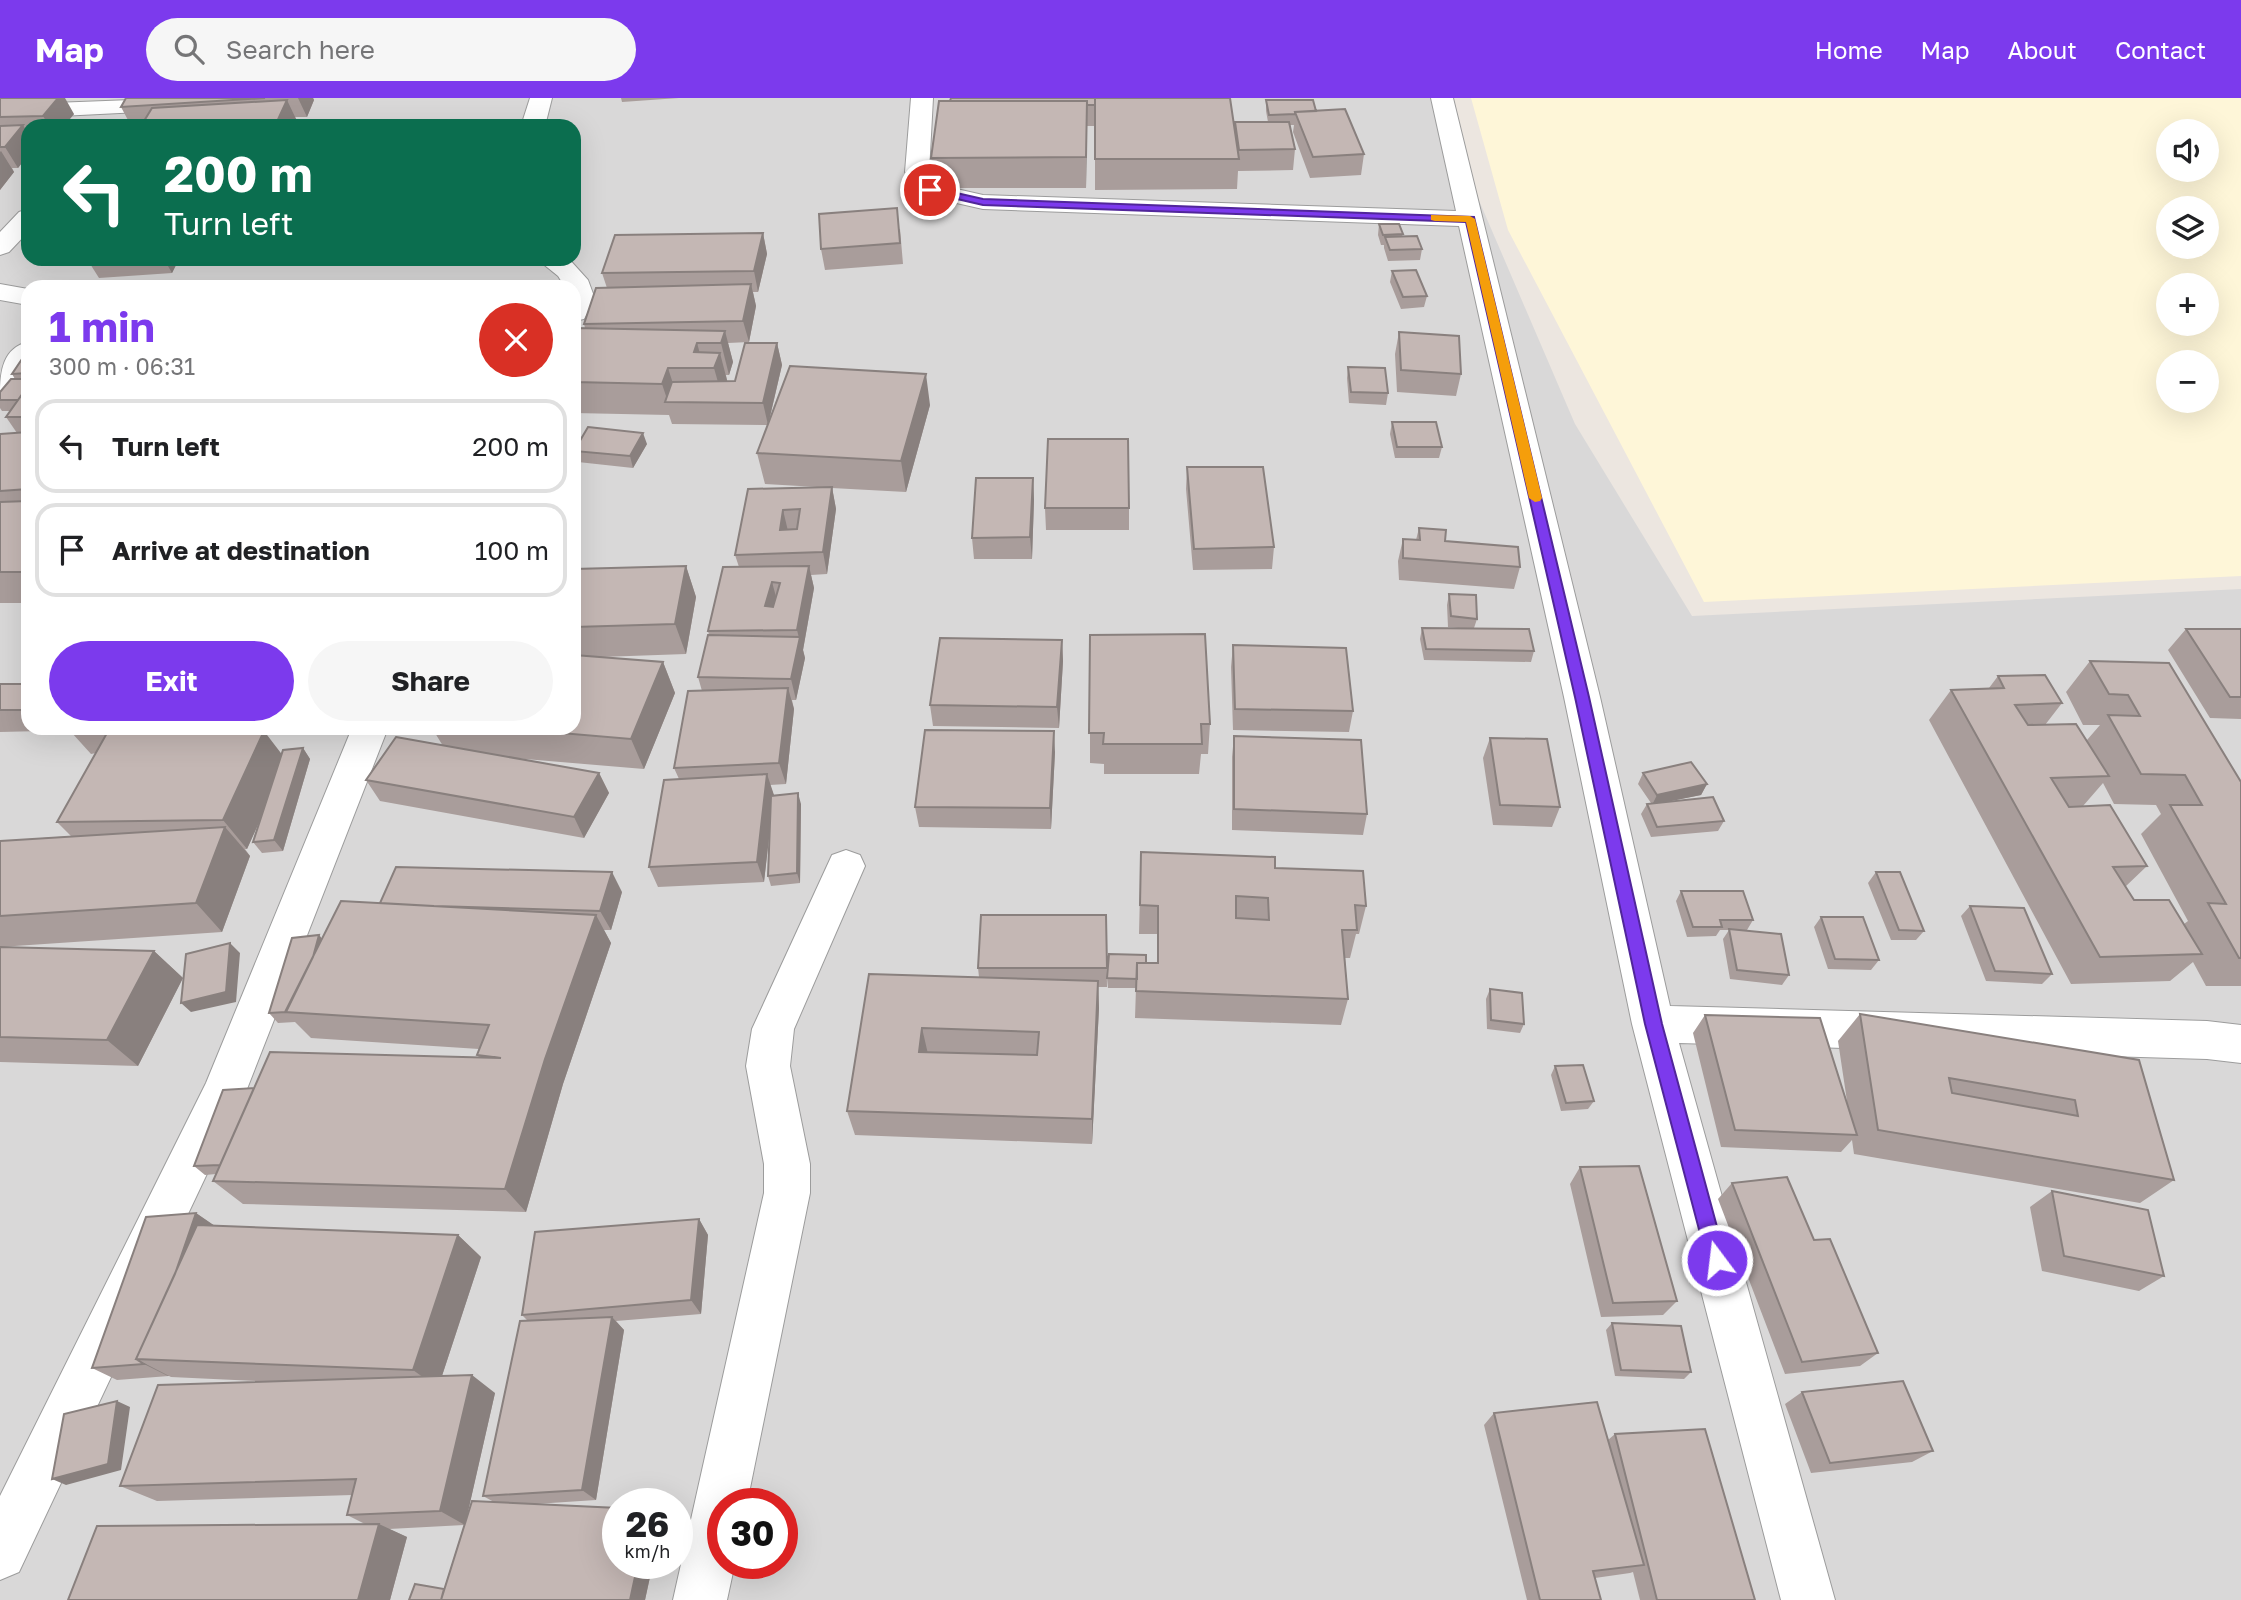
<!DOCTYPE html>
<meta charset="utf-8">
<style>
body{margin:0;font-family:"Golos Text",sans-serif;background:#f6f6f6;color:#202124;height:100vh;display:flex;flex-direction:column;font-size:26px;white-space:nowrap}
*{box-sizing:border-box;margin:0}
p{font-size:23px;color:#757577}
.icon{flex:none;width:38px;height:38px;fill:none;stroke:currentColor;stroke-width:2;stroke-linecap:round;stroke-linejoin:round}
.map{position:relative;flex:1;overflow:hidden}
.side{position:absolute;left:21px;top:182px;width:560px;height:455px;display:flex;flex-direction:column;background:#fff;border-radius:21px;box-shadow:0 7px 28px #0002}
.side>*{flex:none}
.banner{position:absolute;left:21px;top:21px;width:560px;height:147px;border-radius:21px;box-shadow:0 7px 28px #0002;background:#0b6e4f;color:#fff;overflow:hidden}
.controls{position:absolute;left:2156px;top:21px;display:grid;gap:14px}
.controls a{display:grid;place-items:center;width:63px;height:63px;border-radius:50%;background:#fff;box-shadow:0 7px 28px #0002;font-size:35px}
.speed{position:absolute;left:602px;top:1390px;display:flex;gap:14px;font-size:35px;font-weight:700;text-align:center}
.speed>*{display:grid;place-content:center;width:91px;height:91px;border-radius:50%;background:#fff;box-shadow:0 7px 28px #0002;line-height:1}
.speed small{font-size:18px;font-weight:400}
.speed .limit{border:10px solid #d22;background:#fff;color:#111}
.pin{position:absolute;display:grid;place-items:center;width:60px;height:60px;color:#fff;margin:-30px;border:4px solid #fff;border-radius:50%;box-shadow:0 2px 7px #0007}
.me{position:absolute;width:77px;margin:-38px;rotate:345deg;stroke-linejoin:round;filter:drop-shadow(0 0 5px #0008)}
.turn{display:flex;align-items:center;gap:24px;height:147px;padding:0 28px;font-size:32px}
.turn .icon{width:91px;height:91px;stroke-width:2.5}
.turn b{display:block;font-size:49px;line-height:60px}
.round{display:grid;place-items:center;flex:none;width:74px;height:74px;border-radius:37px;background:#f6f6f6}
.overview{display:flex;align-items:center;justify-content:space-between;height:119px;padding:0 28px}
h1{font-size:42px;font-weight:700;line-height:52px;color:#7c3aed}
.action{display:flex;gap:14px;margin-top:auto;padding:14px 28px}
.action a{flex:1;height:80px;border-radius:42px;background:#7c3aed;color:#fff;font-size:28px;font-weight:700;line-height:80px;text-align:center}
.action a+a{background:#f6f6f6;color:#202124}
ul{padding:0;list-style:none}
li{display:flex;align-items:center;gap:21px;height:94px;margin:0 14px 10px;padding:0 14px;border:4px solid #e0e0e0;border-radius:21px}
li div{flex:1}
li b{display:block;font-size:26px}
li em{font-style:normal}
header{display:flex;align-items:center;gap:42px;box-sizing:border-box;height:98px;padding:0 35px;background:#7c3aed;color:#fff}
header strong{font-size:33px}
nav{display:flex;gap:38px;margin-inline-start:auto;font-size:24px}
.search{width:490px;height:63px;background:#f6f6f6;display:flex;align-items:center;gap:18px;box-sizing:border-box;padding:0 24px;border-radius:38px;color:#757577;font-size:26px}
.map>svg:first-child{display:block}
</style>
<header>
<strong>Map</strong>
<div class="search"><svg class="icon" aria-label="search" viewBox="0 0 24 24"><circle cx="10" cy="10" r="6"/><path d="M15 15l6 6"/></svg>Search here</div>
<nav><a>Home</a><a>Map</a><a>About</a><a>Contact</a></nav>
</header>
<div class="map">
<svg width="2241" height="1502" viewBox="0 0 2241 1502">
<rect width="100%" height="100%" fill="#ece6e0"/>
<path fill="#d9d8d8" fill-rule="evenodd" d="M0,0h1435l140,326 117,192 549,-27v1011h-2241zM28,28h546v133h-546zM28,189h546v441h-546zM618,1405h59v60h-59zM723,1405h59v60h-59z"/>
<path fill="#fef6d8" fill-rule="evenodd" d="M1471,0h770v478l-537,26 -196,-372zM2168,33h39v39h-39zM2168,110h39v39h-39zM2168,187h39v39h-39zM2168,264h39v39h-39z"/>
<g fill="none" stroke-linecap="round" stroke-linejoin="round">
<g stroke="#9c9c9c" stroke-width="2">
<path id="minor" d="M530,0h22l-7,28h-24z
M911,0h22l-4,74 10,13 44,10 473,16 -25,-113h22l147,599 70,309 537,15 34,4v38l-34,-4 -528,-16 156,557h-54l-149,-576 -68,-327 -105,-471 -476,-17 -53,-12 -9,-2 -16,-23z
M132,2l8,2 3,5 -3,5 -140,7v-14z
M28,111v23l-19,20 -9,3v-23l19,-20z
M537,161h32l19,21 7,19 -11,20 -10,2v-34h-9l-7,-11z
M0,186l28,5v16l-28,-5z
M28,244c0,22 -3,45 -28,52 0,-23 3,-46 28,-52z
M352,630h36l-141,361 -228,483 -19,8v-84l206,-413z
M846,752l14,5 5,11 -71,163 -4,37 20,98v29l-63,310h-24v60h12l-8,37h-54l91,-407v-29l-18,-98 6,-37 80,-174z"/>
</g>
<use href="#minor" fill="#fff" fill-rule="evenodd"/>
</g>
<path fill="#a99d9b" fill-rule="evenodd" d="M0,0l74,16 -10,12h-36v29l-10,13h-6l2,4 -14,18z
M126,0h187l1,2 -7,17h-12l2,4 -3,5h-180l15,-4 -8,-15z
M621,0h58l-57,4z
M1230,0l5,31v-7h33l-2,-11v-11l50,11 48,43 -3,21 -51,3 -17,-46 1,-7h-4l5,24 -2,21 -55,1 -1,18 -142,1v-64h-8l-1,62h-152l-3,-30 19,-57z
M1379,126l24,10 -1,2 20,13 -2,11 -32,1 -4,-13v-3h-3l-3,-10z
M900,131l3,35 -78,6 -4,-21z
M763,135l4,21 -9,38h-5l3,14 -7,36 -21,1 5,19 -4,13h-3l1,6h8l42,-38 5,22 -13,56 161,-16 -24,87 -74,-4 4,21 -9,65 -16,1 3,13 -11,62 2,8 -9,42h-4l2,9 -8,75 -16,1 4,11 27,8 -1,79 -29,3 -3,-10 1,-40 -5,46 -106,5 -9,-20 30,-88 -5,-11 28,-77 -4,-14 11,-42 -1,-4 31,-64 -4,-12 13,-66 69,-2 -52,-3 -8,-31 11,-28 -96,-1 -3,-9 -95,-2v-85h11l-1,-4 23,-36 -5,-15z
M87,161h92l-7,14 -73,5z
M228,161h32l-1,2 -29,2z
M1392,173l35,25 -3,11 -23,2 -11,-27z
M1399,234l62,42 -5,22 -59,-4 -2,-38z
M28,252v253h-28v-169l17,-1 -11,-16 4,-6h-8l-2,-3v-16l15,-13 -3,-5z
M1348,269l40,26 -2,12 -37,-2 -2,-25z
M1392,324l50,25 -3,11h-44l-5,-24z
M647,346l-14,24 -55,-6 -4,-11z
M1187,369l87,80 -2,22 -79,1 -7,-81z
M1033,380l1,22 -2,59h-58l-2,-21z
M1045,410h84v22h-83z
M1419,430l26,13 75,26 -6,22 -115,-9 -1,-19 5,-22 13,1z
M686,468l10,31 -10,57 -85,3 62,5 12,31 -31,76 -131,-11 86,15 10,20 -25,45 -204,-37 -14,-21 77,-34 -11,-18h142v-159z
M1449,496l28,25 -3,9 60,23 -3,11 -107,-2 -4,-21 2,-11h36l-10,-1 -1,-22z
M2186,531h55v90l-31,-1 -42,-68z
M1090,537l120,89 -2,30h-7l-2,20h-95v-10l-14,-1z
M1062,542l1,21 -4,67 -126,-2 -3,-21z
M1233,547l120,66 -4,21 -116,-2 -2,-63z
M2090,563l151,121v204h-35l-13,-24 -23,19 -99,3 -142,-264 22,-30 38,-2 9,-12 64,27 -17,22 42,15 13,-15h-17l-17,-33zM2103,685l11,21 42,1 5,9 -20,20 47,87 -4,3 -50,-24 -9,-13 22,-21 -79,-60h15z
M0,586h28v44h16l-2,3 -42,1z
M73,630h204l-23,3 27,23 22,-6 7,11 -27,92 -21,2 -9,-11 7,-22 -13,29h-2l5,7 -28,76 -222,15v-106l71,-5 -14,-14 39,-69 -5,1 -19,-21z
M1234,638l133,78 -4,21 -131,-5v-73z
M1490,640l70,69 -8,20 -59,-2 -10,-67z
M1055,654l-4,77 -132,-2 -4,-20z
M1643,675l64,11 -6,11 -31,6 54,20 -6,10 -67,6 -10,-23 6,-10 4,-1 -13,-19z
M1141,754l134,16 91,38 -7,28h-3l-6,24h-5l3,41 -7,26 -206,-7 1,-30h-28l-1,-10 39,-15h11v-29h-18z
M1876,774l48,59 -8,9h-25l-23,-57z
M1681,793l72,29 -6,10 42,45 -7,10 -52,-6 -7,-40 6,-9h-9l-4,6 -29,1 -11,-36z
M622,794l-11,38h-7l7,13 -48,141 -37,128 -283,-8 -30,-23 3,-7 -11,1 -11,-9 60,-78 225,-31 -2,-2 2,-6 -168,-11 -16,-16 -17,1 -9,-10 50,-78 3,4 58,-36z
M1970,808l82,68 -10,10 -56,-3 -25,-65z
M1106,817l1,72h-9l1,21 -7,136 -237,-9 -8,-24 22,-137 110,3 -1,-9z
M1821,819l58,43 -8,10 -43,-1 -14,-42z
M0,849l154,4 29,27 -45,88 -138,-4z
M1490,891l34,35 -4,9 -33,-4 -1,-30z
M1860,916l279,46 35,120 -34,23 -286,-49 -2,-14 -11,12 -120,-5 -28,-114 12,-18 142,86 -9,-60z
M1555,968l39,35 -6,8 -27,2 -10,-36z
M1580,1069l97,134 -14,14 -62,2 -31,-133z
M1732,1085l82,57 64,113 -18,13 -75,8 -67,-175z
M2052,1093l112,85 -25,15 -97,-20 -12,-64z
M196,1115l18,13 244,9 23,22 -39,119 53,17 -27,118 26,-9 -11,-6 44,-176 -5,-5 177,-96 9,16 -7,79 -85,7 8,9 -28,170 -61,4 118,59 -8,37h-236l35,-11 20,-64 -75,4 18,8 -17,63h-322l297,-76 -18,-9 5,-20 -195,6 -37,-15 155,-104 -104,-5 -2,-1 -52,4 -25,-12z
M1612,1225l79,49 -7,7 -69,-3 -9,-46z
M1802,1294l131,59 -21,11 -101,11 -26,-69z
M1494,1315l114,27 7,-6 140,166h-115l-7,-28 -3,1 -35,5 6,22h-74l-43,-175z"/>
<path fill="#89807e" d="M58,0h7l9,16 -10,12h-15l-6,-10z
M298,0h15l1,2 -7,17z
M287,2l10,21 -3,5h-19z
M1087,3v30l-1,57v-31z
M23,27l5,9v21l-10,13 -13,-21z
M1,53l13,21 -14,18v-38z
M763,135l4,21 -9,38 -4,-21z
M164,161h15l-7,14z
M751,186l5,22 -7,36 -6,-21z
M725,233l8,31 -4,13 -8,-32z
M697,245l7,25 -10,-16z
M777,245l5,22 -14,60 -5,-22z
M720,255l8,31 -5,16 -9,-32z
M668,270l10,31 -10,3 -6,-18z
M926,276l4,31 -24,87 -5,-31z
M643,335l4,11 -14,24 -3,-12z
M1033,380l1,22 -2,59 -2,-22z
M832,389l4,22 -9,65 -4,-22z
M783,412l5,21 -8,-1z
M686,468l10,31 -10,57 -11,-30z
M809,468l5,22 -11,62 2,8 -9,42 -5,-21 8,-41 -2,-8z
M772,484l6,22 -7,24 -6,-22z
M1062,542l1,21 -4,67 -2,-21z
M663,564l12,31 -31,76 -13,-30z
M788,590l6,21 -8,75 -7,-21z
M28,604v14l-5,-6z
M264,633l23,30 -40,88 -24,-29z
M1054,633l1,21 -4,77 -1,-21z
M303,650l7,11 -27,92 -9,-11z
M599,675l10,20 -25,45 -10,-21z
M767,676l7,21 -10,87 -7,-20z
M1707,686l-6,11 -49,10 5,-10z
M798,695l3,11 -1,79 -3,-10z
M225,729l25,29 -28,76 -26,-29z
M612,774l10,20 -11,38 -11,-19z
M596,817l15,28 -48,141 -37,128 -21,-23 40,-130z
M319,837l8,10 -30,67z
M230,845l10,10 -4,49 -45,10 -10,-9z
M154,853l29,27 -45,88 -31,-26z
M1098,883l1,27 -7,136v-25z
M922,930l6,26 -9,-2z
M196,1115l22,15 -72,131z
M699,1121l9,16 -7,79 -10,-14z
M458,1137l23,22 -43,131 -25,-18z
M612,1219l12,13 -28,170 -14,-10z
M144,1265l25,13h-1l-24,-12z
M472,1277l23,18 -30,132 -25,-14z
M117,1303l13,6 -9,63 -55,15 -14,-6z
M379,1426l28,13 -17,63h-32z
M638,1465h15l-8,37h-15z"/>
<path fill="#c4b7b4" stroke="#89807e" stroke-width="2" fill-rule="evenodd" d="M0,0h58l-15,18 -43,1z
M126,0h139l-144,9z
M951,0h144v7h-8v-4h-137z
M1095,0h135l9,61h-144z
M287,2l-12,26h-77l2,-3 -59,3 11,-18z
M1266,2h47l3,11 -21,1v2l-26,1z
M939,3h148l-1,56 -155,1z
M1345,11l19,45 -51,3 -18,-45z
M138,23l-3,5h-21l2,-3z
M1235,24h54l6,27 -56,1z
M23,27l-18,22h-5v-21z
M897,110l3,35 -79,6 -2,-35z
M1379,126h20l4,10 -20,1z
M763,135l-9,38 -152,2 13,-38z
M1417,138l5,13 -32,1 -5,-13z
M1416,172l11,26 -24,1 -11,-26z
M751,186l-8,37 -159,3 12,-36z
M574,230l151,3 -4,12h-24l-3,9 26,1 -6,15h-46l-6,16 -88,-2z
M1399,234l60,4 2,38 -60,-4z
M745,245h32l-14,60 -98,-1 7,-20 63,-1z
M28,252v23l-16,1z
M790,268l136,8 -25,87 -144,-8z
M1348,269l37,1 3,25 -37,-1z
M11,281h17v7l-10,14h-18v-8z
M28,288v31h-22z
M1392,324h44l6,25h-45z
M588,329l55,6 -13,23 -56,-5z
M28,334v57l-28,2v-57z
M1048,341h80l1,69h-84z
M1187,369h76l11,80 -80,2z
M976,380h57l-3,59 -58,1z
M832,389l-9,65 -88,3 13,-66zM800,411l-3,20 -17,1 3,-20z
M28,403v71h-28v-70z
M1419,430l27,2 -1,11 73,6 2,20 -117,-9v-19l17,1z
M686,468l-11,58 -101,3v-58z
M809,468l-12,64 -89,1 15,-64zM772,484l8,1 -7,24 -8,-1z
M1449,496l27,1 1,24 -26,-3z
M1422,530l107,1 5,22 -108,-2z
M2186,531h55v68h-11z
M1205,536l5,90h-9l1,20h-99l1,-11h-15l1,-98z
M708,537l92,2 -9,42 -93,-2z
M940,540l122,2 -5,67 -127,-2z
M1233,547l113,3 7,63 -118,-2z
M574,557l89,7 -32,77 -129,-11h72z
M2090,563l79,2 72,119v176h-2l-31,-55 18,1 -56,-99h32l-17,-30 -44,-1 -33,-59 32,1 -12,-21 -19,-1z
M2045,577l17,28 -47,2 13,20 48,-1 33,52 -58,2 18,29 41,-2 37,61 -34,1 21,33h35l33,54 -102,3 -149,-267 53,-2 -6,-12z
M0,586h28v18l-5,8h-23z
M788,590l-9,75 -105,5 14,-77z
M73,630h35l-36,5z
M925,632l129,1 -4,77 -135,-1z
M264,633l-41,89 -166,2 50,-89z
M1234,638l127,4 6,74 -133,-5z
M396,639l203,36 -25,44 -208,-37z
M1490,640l57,1 13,68 -60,-2z
M303,650l-29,92 -21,2 30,-92z
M1691,664l16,22 -50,11 -14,-22z
M767,676l-10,88 -108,5 15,-87z
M798,695l-1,80 -29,3 3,-80z
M1713,699l11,24 -67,6 -10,-23z
M225,729l-29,76 -196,13v-75z
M1141,754l134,5v11l88,3 3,35 -11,-1 2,25h-15l6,69 -212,-8 1,-28h21v-57l-18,-1zM1236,798l32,2 1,22 -33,-2z
M396,769l216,5 -12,39 -166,-5 -54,-3z
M1876,774h24l24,59 -25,-1z
M1681,793h62l10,29h-33l2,7h-29z
M341,803l255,14 -51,144 -40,130 -292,-8 57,-129 231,6 -24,-3 12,-30 -204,-13z
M1970,808l54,2 28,66 -57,-3z
M981,817h125l1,53h-129z
M1821,819h42l16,43 -44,-1z
M1729,831l52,5 8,41 -52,-5z
M319,837l-6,22 -27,55 -17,1 23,-75z
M230,845l-4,49 -45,11 5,-49z
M0,849l154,4 -47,89 -107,-3z
M1109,856l37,1v8h-9v16l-30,-1z
M869,876l229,7 -6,138 -245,-8zM922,930l117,4 -2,23 -118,-3z
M1490,891l32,4 2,31 -33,-4z
M1860,916l279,46 35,120 -296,-50zM1949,980l126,22 3,16 -126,-23z
M1705,917l115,3 37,117 -122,-5z
M1583,967l11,36 -28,2 -11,-37z
M254,990l-34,77 -26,1 29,-76z
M1639,1068l38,135 -64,2 -33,-136z
M1787,1079l27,63 16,-1 48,114 -76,9 -70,-179z
M2052,1093l96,19 16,66 -100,-20z
M196,1115l-21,61 -39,85 8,5 -52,4 54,-151z
M699,1121l-8,81 -169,15 13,-83z
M197,1127l261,10 -45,135 -277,-11z
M612,1219l-30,173 -99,6 37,-175z
M1612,1225l69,3 10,46 -70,-2z
M472,1277l-32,136 -93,4 9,-36 -236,7 38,-101z
M1903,1283l30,70 -103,12 -28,-71z
M117,1303l-9,63 -56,15 12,-65z
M1597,1304l47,163 -51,6 8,29h-61l-46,-187z
M1705,1331l50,171h-98l-42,-166z
M472,1403l146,7v55h20l-8,37h-189z
M379,1426l-21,76h-290l29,-74z
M415,1486l29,5 -3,11h-32z"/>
<path fill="#7c3aed" stroke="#51269a" stroke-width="2" d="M930,89l53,12 491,18 115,480 73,327 64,236 -3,6 -6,3 -7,-3 -3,-6 -62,-236 -70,-327 -109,-475 -483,-17 -56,-13 -2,-2z"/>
<path fill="#f59e0b" d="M1431,117l39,1 5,3 67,279 -2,3 -5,1 -6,-4 -63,-276 -31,-1 -4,-1z"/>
</svg>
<div class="controls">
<a><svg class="icon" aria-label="sound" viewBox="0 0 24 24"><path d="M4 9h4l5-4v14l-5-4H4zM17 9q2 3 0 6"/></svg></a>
<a><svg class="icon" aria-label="layers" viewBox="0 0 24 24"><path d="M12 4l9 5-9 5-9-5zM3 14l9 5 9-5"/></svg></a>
<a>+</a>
<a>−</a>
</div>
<div class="speed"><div>26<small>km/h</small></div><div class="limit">30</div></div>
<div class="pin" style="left:930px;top:92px;background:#d93025"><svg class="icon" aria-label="arrive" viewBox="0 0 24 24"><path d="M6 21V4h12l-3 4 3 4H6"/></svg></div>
<svg class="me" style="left:1717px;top:1162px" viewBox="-20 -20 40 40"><circle r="17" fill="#7c3aed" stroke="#fff" stroke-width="3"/><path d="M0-11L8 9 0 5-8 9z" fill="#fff"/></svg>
<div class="banner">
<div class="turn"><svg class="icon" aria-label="left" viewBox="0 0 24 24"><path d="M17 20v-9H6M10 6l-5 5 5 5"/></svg><div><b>200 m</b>Turn left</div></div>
</div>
<section class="side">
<div class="overview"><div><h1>1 min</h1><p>300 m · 06:31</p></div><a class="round" style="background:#d93025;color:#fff"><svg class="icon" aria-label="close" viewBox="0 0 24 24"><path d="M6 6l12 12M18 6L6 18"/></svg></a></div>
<ul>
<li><svg class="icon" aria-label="left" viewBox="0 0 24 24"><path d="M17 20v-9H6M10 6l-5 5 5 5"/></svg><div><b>Turn left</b></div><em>200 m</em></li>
<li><svg class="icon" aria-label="arrive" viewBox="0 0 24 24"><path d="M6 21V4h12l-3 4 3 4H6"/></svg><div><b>Arrive at destination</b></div><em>100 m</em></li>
</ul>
<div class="action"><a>Exit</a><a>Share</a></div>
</section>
</div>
